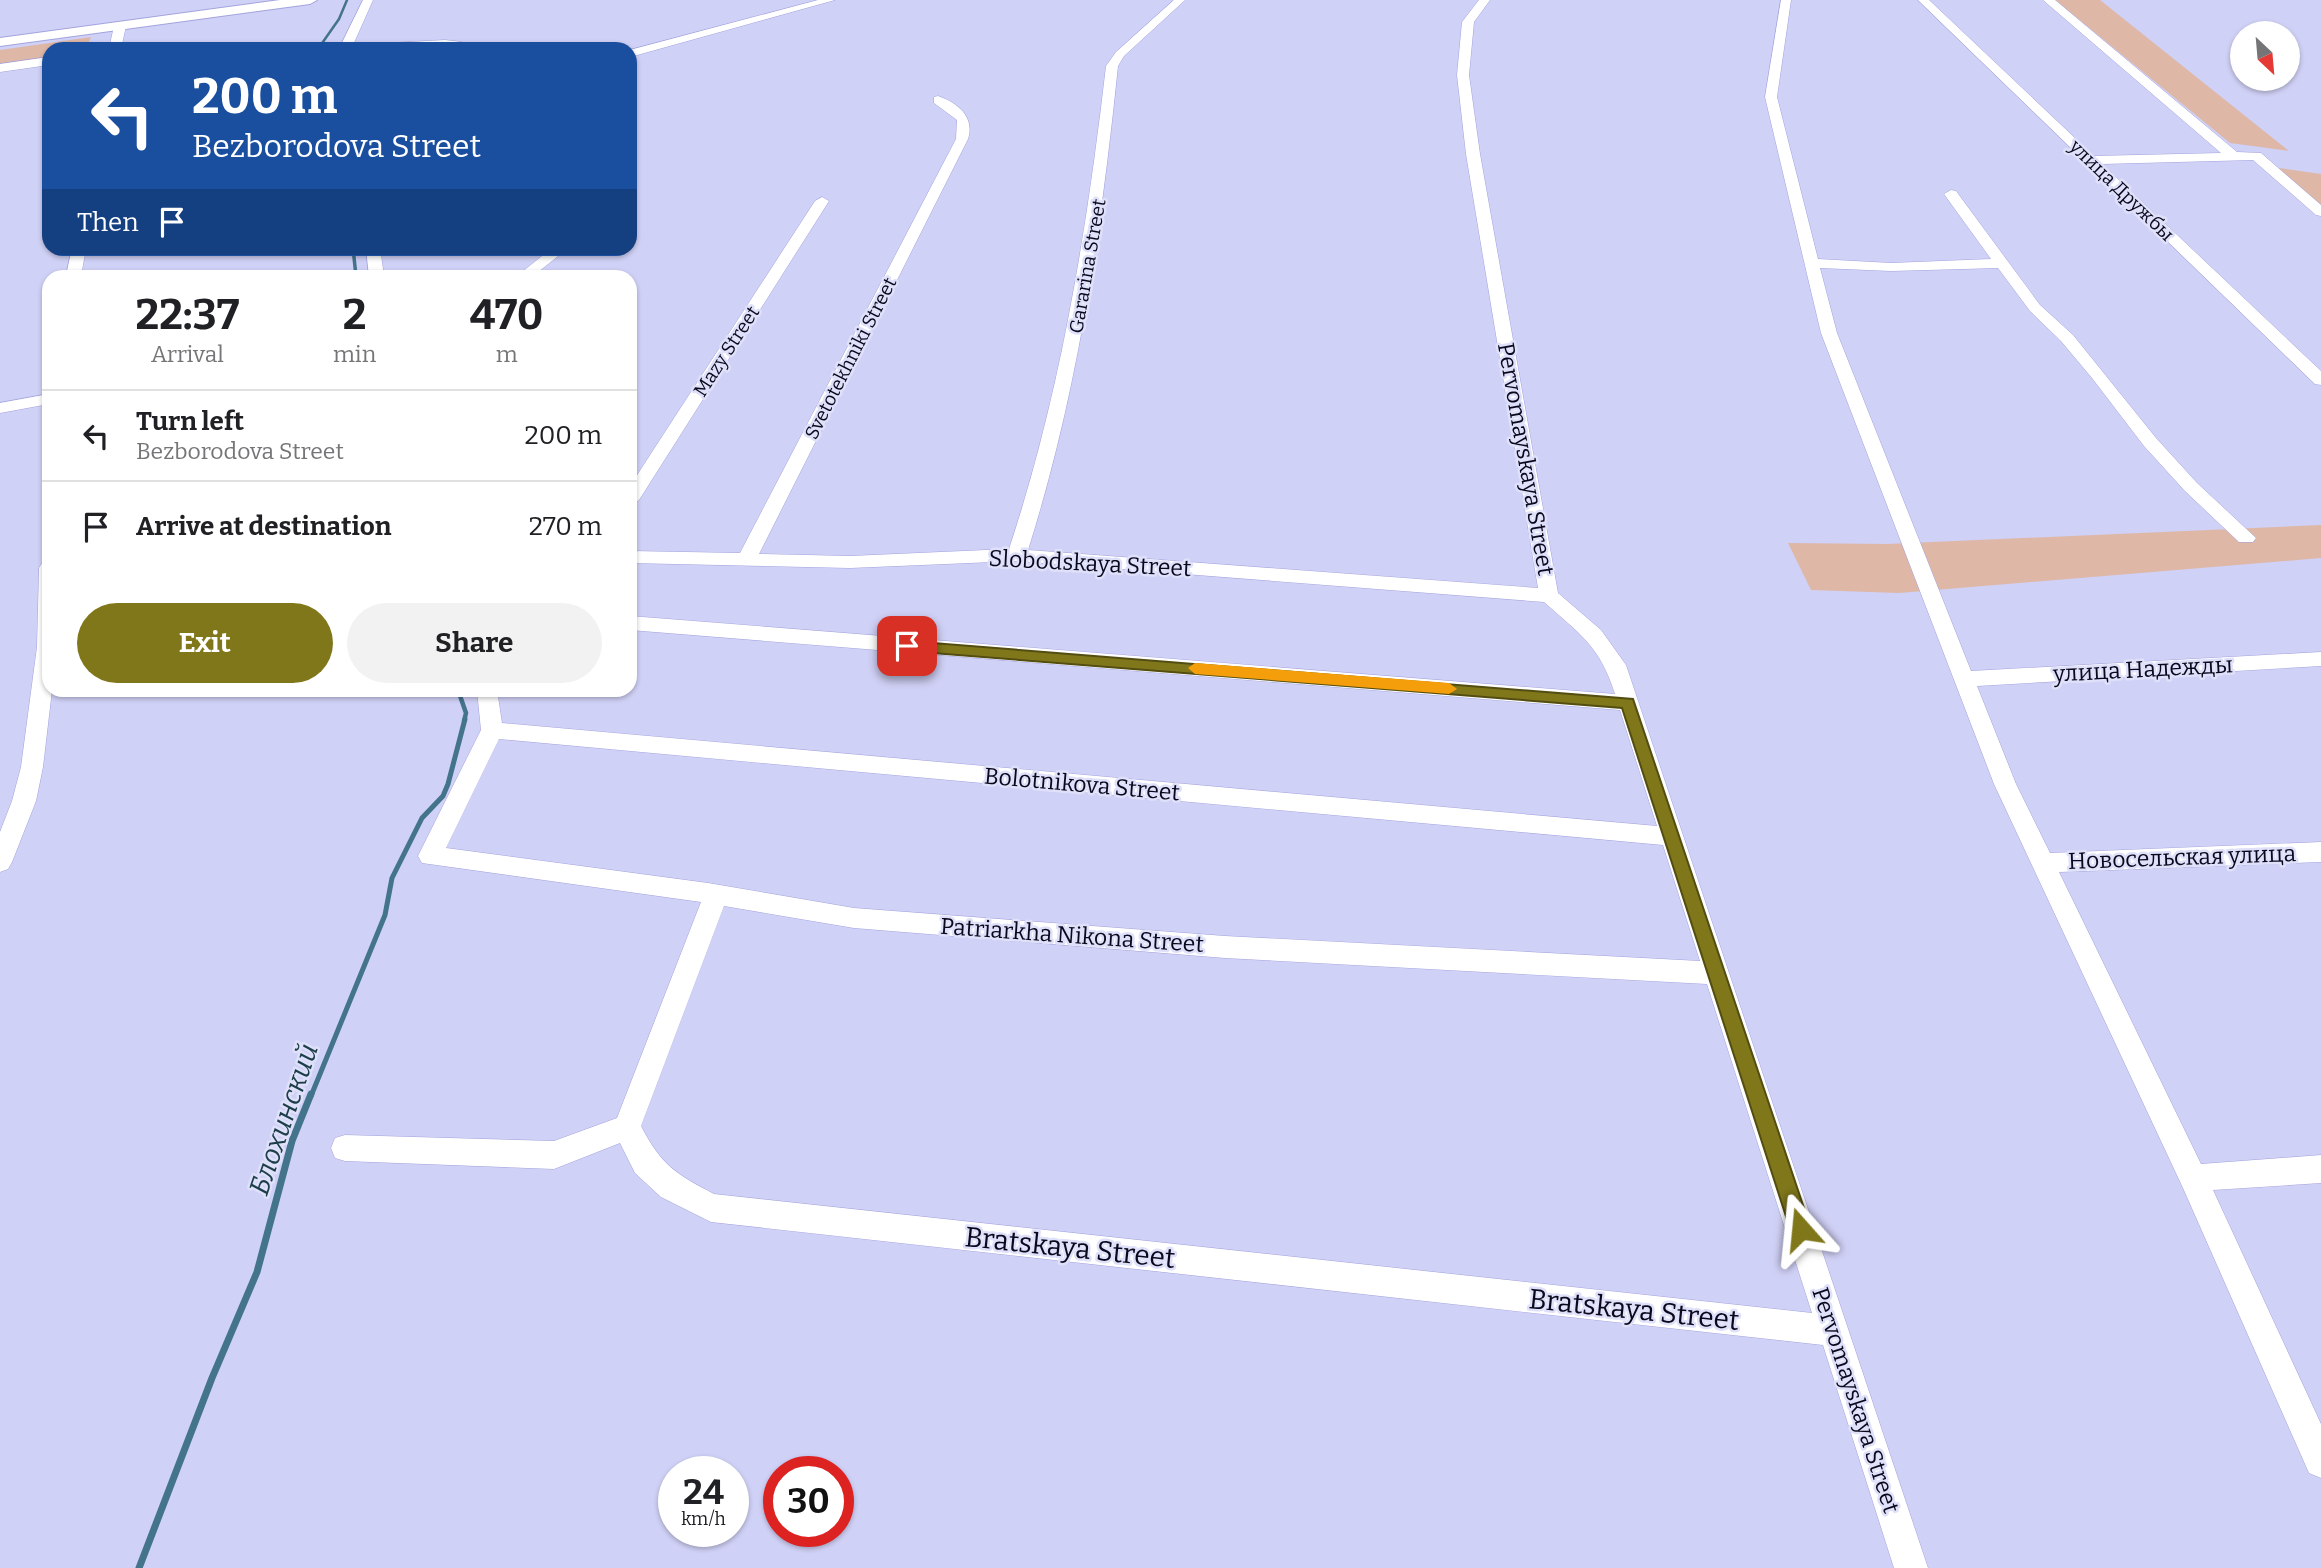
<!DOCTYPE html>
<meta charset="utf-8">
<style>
body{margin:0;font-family:Bitter,serif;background:#f2f2f2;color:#202124;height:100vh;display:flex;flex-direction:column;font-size:26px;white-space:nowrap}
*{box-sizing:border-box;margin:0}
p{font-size:23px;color:#757577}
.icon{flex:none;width:38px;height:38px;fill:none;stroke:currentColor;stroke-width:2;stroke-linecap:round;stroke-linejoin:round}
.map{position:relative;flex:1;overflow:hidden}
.details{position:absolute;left:42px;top:270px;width:595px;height:427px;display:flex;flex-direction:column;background:#fff;border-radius:21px;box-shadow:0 2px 5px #0004}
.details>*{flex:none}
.banner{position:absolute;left:42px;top:42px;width:595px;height:214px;border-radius:21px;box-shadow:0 2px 5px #0004;background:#1a4fa0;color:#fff;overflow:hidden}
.needle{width:46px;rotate:154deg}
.fabs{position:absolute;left:2230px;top:21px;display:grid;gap:14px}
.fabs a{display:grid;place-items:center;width:70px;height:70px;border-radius:50%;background:#fff;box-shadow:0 2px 5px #0004;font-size:35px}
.speed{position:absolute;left:658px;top:1456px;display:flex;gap:14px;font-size:35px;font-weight:700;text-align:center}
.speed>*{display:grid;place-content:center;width:91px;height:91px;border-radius:50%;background:#fff;box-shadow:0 2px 5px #0004;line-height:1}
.speed small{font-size:18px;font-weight:400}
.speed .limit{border:10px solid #d22;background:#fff;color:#111}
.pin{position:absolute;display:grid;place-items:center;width:60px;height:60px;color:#fff;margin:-30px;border-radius:14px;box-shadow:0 4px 10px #0006}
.me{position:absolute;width:77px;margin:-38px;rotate:342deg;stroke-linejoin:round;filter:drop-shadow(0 0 5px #0008)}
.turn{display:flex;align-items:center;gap:24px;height:147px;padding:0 35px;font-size:32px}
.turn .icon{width:91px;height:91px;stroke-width:2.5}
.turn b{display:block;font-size:49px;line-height:60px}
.then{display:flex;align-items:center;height:66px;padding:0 35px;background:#0003;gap:14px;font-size:26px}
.eta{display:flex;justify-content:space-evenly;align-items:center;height:119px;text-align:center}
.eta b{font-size:42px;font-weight:700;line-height:49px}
.action{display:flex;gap:14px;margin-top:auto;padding:14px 35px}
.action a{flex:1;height:80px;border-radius:42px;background:#80771b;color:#fff;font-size:28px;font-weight:700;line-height:80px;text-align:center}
.action a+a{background:#f2f2f2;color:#202124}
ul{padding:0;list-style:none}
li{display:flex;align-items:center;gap:21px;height:91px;padding:0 35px;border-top:2px solid #e0e0e0}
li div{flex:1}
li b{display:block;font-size:26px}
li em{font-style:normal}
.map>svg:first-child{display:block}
</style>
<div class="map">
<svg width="2321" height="1568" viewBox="0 0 2321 1568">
<rect width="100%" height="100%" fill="#d0d1f6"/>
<path fill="#deb7a7" d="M2055,0h45l189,151 -59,-8z
M91,37l-5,12h-37v10l-49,7v-16z
M2265,166l56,8v38z
M2321,525v33l-422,35 -88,-3 -23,-47 99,1z"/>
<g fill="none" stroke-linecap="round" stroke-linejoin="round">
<path stroke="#43748c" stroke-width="2.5" d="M318,49l21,-30 8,-19"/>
<path stroke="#43748c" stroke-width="3.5" d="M353,248l3,28"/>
<path stroke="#43748c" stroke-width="4.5" d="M458,690l8,23 -2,8"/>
<path stroke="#43748c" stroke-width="5" d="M311,1096l74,-181 7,-37 30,-60 21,-22 5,-12 17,-65"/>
<path stroke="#43748c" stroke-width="7" d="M139,1568l73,-190 45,-106 35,-131 19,-47"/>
<g stroke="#a3a3de" stroke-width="1">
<path id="minor" d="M363,0h10l-20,45 92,-5 17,2 7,7 -24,-3 -106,3z
M818,0h17l-205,57v-7z
M1174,0h11l-61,56 -6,10c-17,164 -40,326 -90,484l510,38 -72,-434 -9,-79 5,-53 17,-22h11l-16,22 -5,53 11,79 78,439 43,37 25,35 302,903h-34l-71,-223 -1112,-123 -50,-25 -26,-24 -15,-30 -66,26 -209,-8 -10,-3 -4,-10 4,-10 10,-3 209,6 63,-23 84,-216 -279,-39 -4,-7 63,-126 -4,-40h20l5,33 1155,103 -37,-116 -990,-80v-14l985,78c-15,-48 -35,-60 -71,-92l-527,-41 -167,7 -220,-5v-12l110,2 216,-414 1,-19 -23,-17v-6l4,-1c20,7 37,21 30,43l-209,415 91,2 159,-7c52,-157 78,-319 97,-483l10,-14zM499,739l1164,106 37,116 -475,-25 -371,-28 -146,-25 -262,-35zM724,906l130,22 371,30 482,26 105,329 -1098,-119c-38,-20 -53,-29 -73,-68z
M1781,0h10l-14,97 41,162 73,4 100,-4 -47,-65 7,-4 5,1 84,114 33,30 83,103 41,45 59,55 -3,4h-14l-54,-51 -41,-45 -52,-68 -31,-37 -31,-30 -32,-43 -107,3 -71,-3 17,65 134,338 350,-19v14l-344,20 39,98 34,69 271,-11v20l-262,10 142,292 120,-9v28l-108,7 108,234v54l-12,-5 -126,-285 -189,-404 -173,-451 -56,-236z
M1918,0h11l165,156 127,-3 -178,-153h12l182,152 24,1 60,52v11l-5,-1 -63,-55 -151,4 219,207v14l-6,-1z
M120,23l6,3 -5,23h-12l5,-23z
M49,57v8l-49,7v-8z
M822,197l7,4 -190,299 -9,6v-20l185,-285z
M72,248h14l-5,28h-15z
M366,248h14l4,28h-15z
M545,248h15l2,5 -29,23h-16l30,-24z
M49,394v10l-49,9v-10z
M49,562v128h3l-9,77 -7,34 -24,61 -4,7 -8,3v-40l12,-31 9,-34 16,-120 2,-79 3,-5z"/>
</g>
<g stroke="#a3a3de" stroke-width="2">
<path id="major" d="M280,0h37l-7,4 -310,42v-8z"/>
</g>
<use href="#minor" fill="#fff" fill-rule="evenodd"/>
<use href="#major" fill="#fff" fill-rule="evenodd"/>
</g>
<path fill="#80771b" stroke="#534d12" stroke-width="2" d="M907,641l726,58 178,530 -3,7 -7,3 -8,-3 -3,-7 -168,-521 -715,-57 -7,-5z"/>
<path fill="#f59e0b" d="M1195,663l254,20 8,6 -8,5 -254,-20 -7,-6z"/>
<g text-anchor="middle" stroke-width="5" stroke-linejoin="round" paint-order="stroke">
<g font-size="19" fill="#0a081c" stroke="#dfe0f9">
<text transform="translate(2122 190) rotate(44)" y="7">улица Дружбы</text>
<text transform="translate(1087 266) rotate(-80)" y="7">Gararina Street</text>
<text transform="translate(726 351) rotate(-57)" y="7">Mazy Street</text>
<text transform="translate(850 358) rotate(-63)" y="7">Svetotekhniki Street</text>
</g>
<g font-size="23" fill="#0a081c" stroke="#dfe0f9">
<text transform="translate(1526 459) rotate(80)" y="8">Pervomayskaya Street</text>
<text transform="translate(1090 563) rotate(3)" y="8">Slobodskaya Street</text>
<text transform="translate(2143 669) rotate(-3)" y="8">улица Надежды</text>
<text transform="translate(1082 784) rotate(5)" y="8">Bolotnikova Street</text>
<text transform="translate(2182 857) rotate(-2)" y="8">Новосельская улица</text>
<text transform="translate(1072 935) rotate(4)" y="8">Patriarkha Nikona Street</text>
<text transform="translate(1856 1400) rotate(72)" y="8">Pervomayskaya Street</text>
</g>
<g font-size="28" font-style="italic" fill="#1c3d49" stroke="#dfe0f9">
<text transform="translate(283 1119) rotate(-71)" y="10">Блохинский</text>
</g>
<g font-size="28" fill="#0a081c" stroke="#dfe0f9">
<text transform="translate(1070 1247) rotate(6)" y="10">Bratskaya Street</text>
<text transform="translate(1634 1309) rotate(6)" y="10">Bratskaya Street</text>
</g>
</g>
</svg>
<div class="fabs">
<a><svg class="needle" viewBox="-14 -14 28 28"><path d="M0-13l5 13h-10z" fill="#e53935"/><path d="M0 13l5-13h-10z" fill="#757577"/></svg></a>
</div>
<div class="speed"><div>24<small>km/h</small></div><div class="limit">30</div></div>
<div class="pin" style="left:907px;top:646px;background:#d93025"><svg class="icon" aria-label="arrive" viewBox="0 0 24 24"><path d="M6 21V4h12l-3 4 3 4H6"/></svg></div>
<svg class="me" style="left:1801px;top:1229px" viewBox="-20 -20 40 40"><path d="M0-17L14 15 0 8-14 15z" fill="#80771b" stroke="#fff" stroke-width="4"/></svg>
<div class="banner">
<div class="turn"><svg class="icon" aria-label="left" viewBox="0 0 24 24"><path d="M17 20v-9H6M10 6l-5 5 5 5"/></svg><div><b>200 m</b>Bezborodova Street</div></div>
<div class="then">Then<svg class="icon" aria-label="arrive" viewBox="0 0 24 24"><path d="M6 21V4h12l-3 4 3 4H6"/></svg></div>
</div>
<section class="details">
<div class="eta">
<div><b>22:37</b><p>Arrival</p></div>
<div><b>2</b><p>min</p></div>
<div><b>470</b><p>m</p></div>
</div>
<ul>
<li><svg class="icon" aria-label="left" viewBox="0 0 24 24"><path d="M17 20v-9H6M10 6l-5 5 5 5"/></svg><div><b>Turn left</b><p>Bezborodova Street</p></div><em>200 m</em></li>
<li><svg class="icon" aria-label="arrive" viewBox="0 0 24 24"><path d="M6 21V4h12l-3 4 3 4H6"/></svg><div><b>Arrive at destination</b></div><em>270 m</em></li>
</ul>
<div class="action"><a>Exit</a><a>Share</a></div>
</section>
</div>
